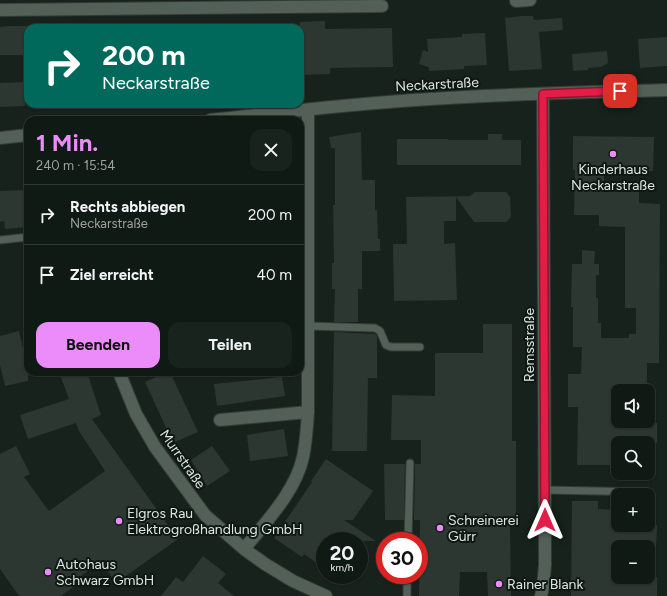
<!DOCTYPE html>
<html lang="de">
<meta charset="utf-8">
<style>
body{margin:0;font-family:Figtree,sans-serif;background:#19231d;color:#f1f3f6;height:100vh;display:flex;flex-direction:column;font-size:15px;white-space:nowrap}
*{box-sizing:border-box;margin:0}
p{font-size:13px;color:#9ca1a0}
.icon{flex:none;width:22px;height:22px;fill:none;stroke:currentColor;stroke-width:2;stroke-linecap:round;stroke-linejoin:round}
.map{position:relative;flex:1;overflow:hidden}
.panel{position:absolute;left:24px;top:116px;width:280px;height:260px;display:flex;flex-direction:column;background:#101a14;border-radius:12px;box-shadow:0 1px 3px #0004,0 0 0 1px #303834}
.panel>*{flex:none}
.banner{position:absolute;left:24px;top:24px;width:280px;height:84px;border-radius:12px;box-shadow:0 1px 3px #0004,0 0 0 1px #303834;background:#00695c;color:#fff;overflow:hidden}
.buttons{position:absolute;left:611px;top:384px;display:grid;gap:8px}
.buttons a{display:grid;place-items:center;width:44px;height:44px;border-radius:8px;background:#101a14;box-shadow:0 1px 3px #0004,0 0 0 1px #303834;font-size:20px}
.speed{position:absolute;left:316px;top:532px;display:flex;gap:8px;font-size:20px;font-weight:700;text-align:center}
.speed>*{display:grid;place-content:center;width:52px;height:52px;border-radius:50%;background:#101a14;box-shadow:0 1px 3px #0004,0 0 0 1px #303834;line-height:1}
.speed small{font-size:10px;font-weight:400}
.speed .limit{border:6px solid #d22;background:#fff;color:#111}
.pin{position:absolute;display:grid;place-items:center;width:34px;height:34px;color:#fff;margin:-17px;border-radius:8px;box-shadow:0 2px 6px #0006}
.me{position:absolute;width:44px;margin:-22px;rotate:0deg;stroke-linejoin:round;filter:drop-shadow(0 0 3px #0008)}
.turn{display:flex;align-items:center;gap:14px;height:84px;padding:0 12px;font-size:18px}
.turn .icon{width:52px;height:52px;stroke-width:2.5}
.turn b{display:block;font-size:28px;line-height:34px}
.round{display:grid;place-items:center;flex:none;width:42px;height:42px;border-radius:12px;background:#19231d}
.overview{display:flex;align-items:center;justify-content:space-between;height:68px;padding:0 12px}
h1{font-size:24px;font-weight:700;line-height:30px;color:#ec8cfa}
.cta{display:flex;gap:8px;margin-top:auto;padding:8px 12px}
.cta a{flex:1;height:46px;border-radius:12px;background:#ec8cfa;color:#111;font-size:16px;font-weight:700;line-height:46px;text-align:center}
.cta a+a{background:#19231d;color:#f1f3f6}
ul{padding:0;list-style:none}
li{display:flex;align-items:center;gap:12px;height:60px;padding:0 12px;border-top:1px solid #303834}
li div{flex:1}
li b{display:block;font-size:15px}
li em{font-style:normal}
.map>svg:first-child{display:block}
</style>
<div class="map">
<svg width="667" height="596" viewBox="0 0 667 596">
<rect width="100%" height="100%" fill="#16221b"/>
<path fill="#2b3730" d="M522,16h11l1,4 28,-2 1,12 -24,2 3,37 -33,2 -4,-53z
M325,21v8l67,-1 1,39 -63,1v6l-30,1v-53z
M11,26h17v13h-5l1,16h-24v-28z
M485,33l2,32 -23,1v3l-35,2v-4l-10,-3 4,-14 5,2 -1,-13 35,-2v-3z
M667,37v29l-27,2 -2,-29z
M607,51l1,12 -7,4 -13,1v2l-15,1 -1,-17z
M25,82v24l-25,1v-24z
M361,132l1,48h13v30h2l1,29h2v12h-18v38h-4v33h-24l1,-33h-3v-26h2l-1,-58h2v-57h-4l-2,-11z
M488,134h14v6h19v25h-124v-26h51v1h40z
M573,136l81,1 -1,34h-49v21h35v11l21,1 -1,159h-12v28h-29v31l39,1v20h-39v22h-41l1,-58h-10v-33h13l1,-27h-9v-40h-2l1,-43h10v-14l13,1 -1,13h5v11h-3v23h2v25h3v15h28v-4h7v-26h-11v-81l-26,-1v-11h-25l1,-45h-2z
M28,190v37l-23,2 -1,-8 -4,1v-31z
M475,192h31l4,5 1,20 -5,5h-32l-18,-25v24h-12v23l11,-1 2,57 -63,1 -1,-57h14l-1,-47 64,-1z
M483,324h29v117h4v83h-6l1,72h-23l-1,-24h-27l-1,24h-40l1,-76h-6l1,-56h6v-24h-30l1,-45 43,1v-43h48z
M19,331l4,17 5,-1v34l-23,5 -5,-21v-29z
M334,332l41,2 2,2v42h-9l-1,73h-35z
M59,372h28l14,43 -9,4 86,120 -62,44 -15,-21 -27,19 2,4 -15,11h-42l-19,-27v-115l16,-8 14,28 -6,3 25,34 56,-40 -26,-40 -3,-8 -48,16 -8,-24 49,-16z
M167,372h3l28,60 -25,11 -28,-61z
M282,377l3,19 -68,10 -3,-22z
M284,429l4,27 -38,5 -3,-26z
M212,446l18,25 -23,15 -16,-26z
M326,459l47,32 -20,29h-9l32,21h-51v28l-21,-15 -2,3 -28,-19 38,-56 -1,-1z
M384,464h21l-1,56h-19z
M572,501h26v8l20,1v15h39l-1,22h-38v30h39v19h-86z
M203,556l23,18 -8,9 16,13h-73l15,-19 7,5z"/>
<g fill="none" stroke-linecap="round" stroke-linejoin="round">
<g stroke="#333c36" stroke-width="9">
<path id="lane" d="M0,240l28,-3
M308,326l67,2 5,3 6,14 5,2h29
M545,490l102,2
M408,541l2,-78
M407,596v-21"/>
</g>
<g stroke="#333c36" stroke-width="14">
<path id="street" d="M516,1l14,-1
M0,10l382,-4
M210,120c52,-5 103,-12 154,-16 101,-9 202,-11 303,-14
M0,138l28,-3
M119,372l17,42 19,33 50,68 39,34 21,15 28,17 33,15
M220,420l88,-8
M244,549c21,-26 52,-58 59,-92 3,-14 4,-30 5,-45v-302
M541,596l2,-9 2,-22 -2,-471"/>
</g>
<use href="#lane" stroke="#526058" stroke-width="7"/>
<use href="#street" stroke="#526058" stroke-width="12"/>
</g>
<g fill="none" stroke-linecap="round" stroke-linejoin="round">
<g stroke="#92132f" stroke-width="10">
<path id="route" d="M545,520l-2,-426 77,-3"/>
</g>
<use href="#route" stroke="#e11d48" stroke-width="7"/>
</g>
<g fill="#ec8cfa" stroke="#0d1912" stroke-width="1.5">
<circle cx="613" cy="154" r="4"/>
<circle cx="119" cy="521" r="4"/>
<circle cx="440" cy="528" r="4"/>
<circle cx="48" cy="572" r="4"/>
<circle cx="499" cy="584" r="4"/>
</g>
<g text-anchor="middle" stroke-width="4" stroke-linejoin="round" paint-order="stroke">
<g font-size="14" fill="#dee5e1" stroke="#0d1912">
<text transform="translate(437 84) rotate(-3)" y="5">Neckarstraße</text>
<text transform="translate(529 345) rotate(-90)" y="5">Remsstraße</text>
<text transform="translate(183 459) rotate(55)" y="5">Murrstraße</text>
</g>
<g font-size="14" fill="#dee5e1" stroke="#0d1912" text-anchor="start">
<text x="613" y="174" text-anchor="middle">Kinderhaus<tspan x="613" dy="16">Neckarstraße</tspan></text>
<text x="127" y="518">Elgros Rau<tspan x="127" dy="16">Elektrogroßhandlung GmbH</tspan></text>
<text x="448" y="525">Schreinerei<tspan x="448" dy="16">Gürr</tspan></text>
<text x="56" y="569">Autohaus<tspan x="56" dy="16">Schwarz GmbH</tspan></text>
<text x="507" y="589">Rainer Blank</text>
</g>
</g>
</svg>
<div class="buttons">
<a><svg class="icon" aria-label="sound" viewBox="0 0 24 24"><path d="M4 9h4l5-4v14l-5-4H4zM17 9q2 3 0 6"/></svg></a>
<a><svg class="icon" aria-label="search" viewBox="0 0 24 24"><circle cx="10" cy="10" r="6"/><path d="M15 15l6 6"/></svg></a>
<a>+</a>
<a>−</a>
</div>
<div class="speed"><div>20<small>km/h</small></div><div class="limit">30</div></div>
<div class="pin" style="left:620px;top:91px;background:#d93025"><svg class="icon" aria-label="arrive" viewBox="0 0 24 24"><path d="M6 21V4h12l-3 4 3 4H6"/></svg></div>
<svg class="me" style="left:545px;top:520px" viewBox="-20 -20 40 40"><path d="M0-17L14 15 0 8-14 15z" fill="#e11d48" stroke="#fff" stroke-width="4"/></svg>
<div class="banner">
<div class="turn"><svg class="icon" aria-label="right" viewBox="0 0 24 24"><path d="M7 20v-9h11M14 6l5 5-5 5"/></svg><div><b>200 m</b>Neckarstraße</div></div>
</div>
<section class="panel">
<div class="overview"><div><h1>1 Min.</h1><p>240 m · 15:54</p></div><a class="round"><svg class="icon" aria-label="close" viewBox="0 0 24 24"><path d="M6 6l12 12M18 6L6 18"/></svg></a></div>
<ul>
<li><svg class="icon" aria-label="right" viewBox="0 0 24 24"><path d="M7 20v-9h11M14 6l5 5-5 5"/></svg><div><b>Rechts abbiegen</b><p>Neckarstraße</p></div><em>200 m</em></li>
<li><svg class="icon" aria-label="arrive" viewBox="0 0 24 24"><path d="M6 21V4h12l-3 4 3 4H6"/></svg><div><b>Ziel erreicht</b></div><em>40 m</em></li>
</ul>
<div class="cta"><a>Beenden</a><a>Teilen</a></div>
</section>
</div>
